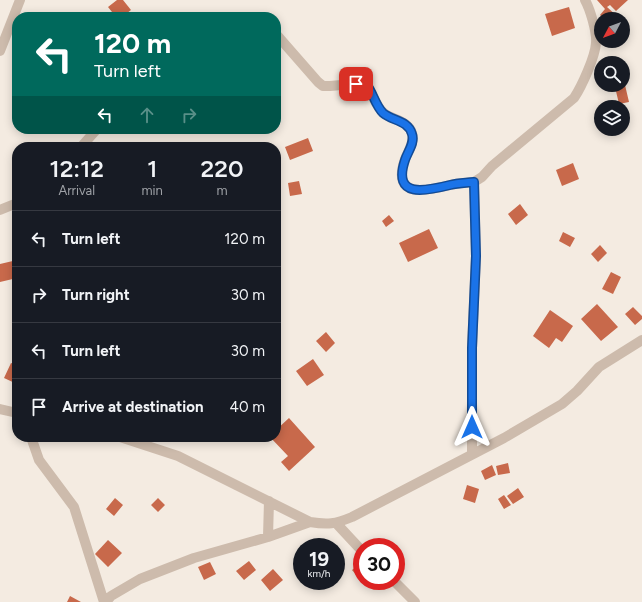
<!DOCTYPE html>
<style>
body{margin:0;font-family:Figtree,sans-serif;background:#242831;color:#f1f3f6;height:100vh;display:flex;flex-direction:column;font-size:15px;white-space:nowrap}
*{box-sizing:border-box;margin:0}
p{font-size:13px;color:#9ea1a6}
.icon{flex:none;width:22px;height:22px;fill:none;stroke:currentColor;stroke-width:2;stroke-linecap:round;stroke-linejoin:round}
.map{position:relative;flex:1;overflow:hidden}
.details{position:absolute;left:12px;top:142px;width:269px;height:300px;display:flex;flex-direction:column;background:#171b24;border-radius:16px;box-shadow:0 2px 10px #0003}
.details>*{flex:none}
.top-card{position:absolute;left:12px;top:12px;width:269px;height:122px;border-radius:16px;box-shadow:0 2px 10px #0003;background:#00695c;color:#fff;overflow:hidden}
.needle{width:26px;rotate:229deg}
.tools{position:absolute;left:594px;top:12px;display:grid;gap:8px}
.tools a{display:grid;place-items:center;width:36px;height:36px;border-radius:50%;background:#171b24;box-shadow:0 2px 10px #0003;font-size:20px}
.speed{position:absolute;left:293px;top:538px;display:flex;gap:8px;font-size:20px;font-weight:700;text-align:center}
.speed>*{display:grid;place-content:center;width:52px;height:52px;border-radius:50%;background:#171b24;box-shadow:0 2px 10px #0003;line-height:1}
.speed small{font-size:10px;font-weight:400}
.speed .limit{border:6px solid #d22;background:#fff;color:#111}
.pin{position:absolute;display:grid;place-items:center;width:34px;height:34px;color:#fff;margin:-17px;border-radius:8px;box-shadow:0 2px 6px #0006}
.me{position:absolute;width:44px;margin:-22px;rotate:0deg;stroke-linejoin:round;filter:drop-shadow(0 0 3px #0008)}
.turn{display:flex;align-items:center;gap:14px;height:84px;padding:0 16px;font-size:18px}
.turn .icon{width:52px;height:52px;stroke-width:2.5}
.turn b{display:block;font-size:28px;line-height:34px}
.lanes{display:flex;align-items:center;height:38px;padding:0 16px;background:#0003;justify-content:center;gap:20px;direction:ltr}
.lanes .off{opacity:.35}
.eta{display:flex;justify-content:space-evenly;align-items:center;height:68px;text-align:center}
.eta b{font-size:24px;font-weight:600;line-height:28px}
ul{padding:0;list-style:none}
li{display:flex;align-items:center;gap:12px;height:56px;padding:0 16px;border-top:1px solid #363941}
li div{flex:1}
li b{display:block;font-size:15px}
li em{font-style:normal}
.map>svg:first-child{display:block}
</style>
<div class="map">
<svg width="642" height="602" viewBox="0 0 642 602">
<rect width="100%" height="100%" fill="#f4ebe1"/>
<path fill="#c8694b" d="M117,0h6l8,10 -9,7h-6l-8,-10z
M597,0h31l-12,11 -6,-6 -3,2 11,10 -2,2h-12l-4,-4 5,-6z
M569,7l6,21 -23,8 -7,-22z
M625,85l4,17 -10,2 -4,-17z
M308,138l5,13 -23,9 -5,-13z
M573,163l6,16 -17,7 -6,-16z
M299,181l3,13 -12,2 -2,-13z
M520,204l8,11 -12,10 -8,-11z
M389,215l5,6 -8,6 -4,-6z
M429,229l9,19 -30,14 -9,-19z
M563,232l12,6 -5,9 -11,-6z
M600,245l7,8 -9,9 -7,-8z
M17,260v18l-17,4v-18z
M611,272l10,5 -8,17 -11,-5z
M597,304l21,23 -17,14 -20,-22z
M633,307l9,9v3l-7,6 -10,-11z
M550,310l23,16 -11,16 -6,-4 -7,10 -16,-12z
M326,332l9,11 -9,9 -10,-11z
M313,359l11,16 -17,11 -11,-15z
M11,363l6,2v19l-13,-6z
M289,418l26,29 -26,24 -8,-9 7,-6 -18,-19h6v-7z
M508,463l2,10 -12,2 -2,-9z
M492,465l4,10 -11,5 -4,-9z
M467,485l12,4 -4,14 -12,-4z
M518,488l6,9 -11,7 -6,-8z
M504,495l7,10 -7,4 -6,-10z
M115,498l8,7 -9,11 -8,-7z
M158,498l7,7 -7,7 -7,-7z
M108,540l14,13 -14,14 -13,-13z
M249,561l7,9 -12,10 -8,-9z
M210,562l6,12 -12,6 -6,-13z
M361,563l1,1v18l-10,-12z
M273,569l10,11 -13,11 -9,-11z
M70,596l11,6h-14z"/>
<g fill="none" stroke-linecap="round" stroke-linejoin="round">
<path stroke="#cdbbac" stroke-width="10" d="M276,34l42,48 5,4h7l34,-3 4,3c4,8 9,23 17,28 9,6 23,7 27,19 3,9 -4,18 -7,26 -14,40 21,32 45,26 8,-2 16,-2 24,-3
M0,51l20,-51
M81,147l16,-18
M0,210l17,-7
M0,409l17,4
M31,437l8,23 35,47 30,95
M120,437l58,19 132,66c18,3 25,2 42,-5l152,-79 58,-34 15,-13 22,-24 43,-27
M472,454v-106l4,-92 -2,-74 8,-5 10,-11 82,-68c8,-12 21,-41 22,-55 1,-11 -6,-34 -11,-43
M336,523l26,28
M268,537l1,-36
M394,581l21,21
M106,602l5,-6 29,-17 54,-21 74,-21 42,-15"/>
</g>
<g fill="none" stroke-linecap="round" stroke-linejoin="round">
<g stroke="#114b97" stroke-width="10">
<path id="route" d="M356,84h10c7,8 9,21 17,29 9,8 25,7 29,21 3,9 -4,17 -7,26 -13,39 21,31 45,25 8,-2 16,-2 24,-3l2,74 -4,92v79"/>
</g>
<use href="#route" stroke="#1a73e8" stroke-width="7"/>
</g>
</svg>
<div class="tools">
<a><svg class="needle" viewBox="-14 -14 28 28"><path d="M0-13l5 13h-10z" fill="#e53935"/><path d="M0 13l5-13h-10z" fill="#9ea1a6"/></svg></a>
<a><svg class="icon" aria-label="search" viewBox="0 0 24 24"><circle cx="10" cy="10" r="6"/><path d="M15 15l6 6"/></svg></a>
<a><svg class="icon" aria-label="layers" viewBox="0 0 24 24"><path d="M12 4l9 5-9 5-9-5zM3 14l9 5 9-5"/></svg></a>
</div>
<div class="speed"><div>19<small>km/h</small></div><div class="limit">30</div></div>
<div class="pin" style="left:356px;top:84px;background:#d93025"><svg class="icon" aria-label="arrive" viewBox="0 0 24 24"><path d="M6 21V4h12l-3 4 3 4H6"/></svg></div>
<svg class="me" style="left:472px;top:427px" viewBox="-20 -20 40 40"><path d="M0-17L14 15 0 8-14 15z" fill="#1a73e8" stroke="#fff" stroke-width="4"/></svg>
<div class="top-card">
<div class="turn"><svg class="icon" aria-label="left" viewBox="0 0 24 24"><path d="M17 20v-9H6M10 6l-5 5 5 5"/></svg><div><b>120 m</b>Turn left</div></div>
<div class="lanes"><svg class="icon" aria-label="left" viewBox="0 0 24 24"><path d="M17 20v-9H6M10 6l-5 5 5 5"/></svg><svg class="icon off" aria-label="ahead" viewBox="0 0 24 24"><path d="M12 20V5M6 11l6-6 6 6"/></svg><svg class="icon off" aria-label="right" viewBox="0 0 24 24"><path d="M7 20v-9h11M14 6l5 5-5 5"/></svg></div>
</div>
<section class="details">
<div class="eta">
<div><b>12:12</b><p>Arrival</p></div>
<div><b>1</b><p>min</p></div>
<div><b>220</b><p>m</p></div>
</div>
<ul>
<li><svg class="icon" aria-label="left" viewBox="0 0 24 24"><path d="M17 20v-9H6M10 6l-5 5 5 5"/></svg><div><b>Turn left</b></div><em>120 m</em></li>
<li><svg class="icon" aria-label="right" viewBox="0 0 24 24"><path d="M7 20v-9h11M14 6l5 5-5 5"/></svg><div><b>Turn right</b></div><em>30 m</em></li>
<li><svg class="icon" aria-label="left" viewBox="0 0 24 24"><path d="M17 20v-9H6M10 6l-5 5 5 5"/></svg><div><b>Turn left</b></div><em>30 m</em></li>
<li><svg class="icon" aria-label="arrive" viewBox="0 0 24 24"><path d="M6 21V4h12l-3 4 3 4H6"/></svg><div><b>Arrive at destination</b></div><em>40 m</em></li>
</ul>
</section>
</div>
